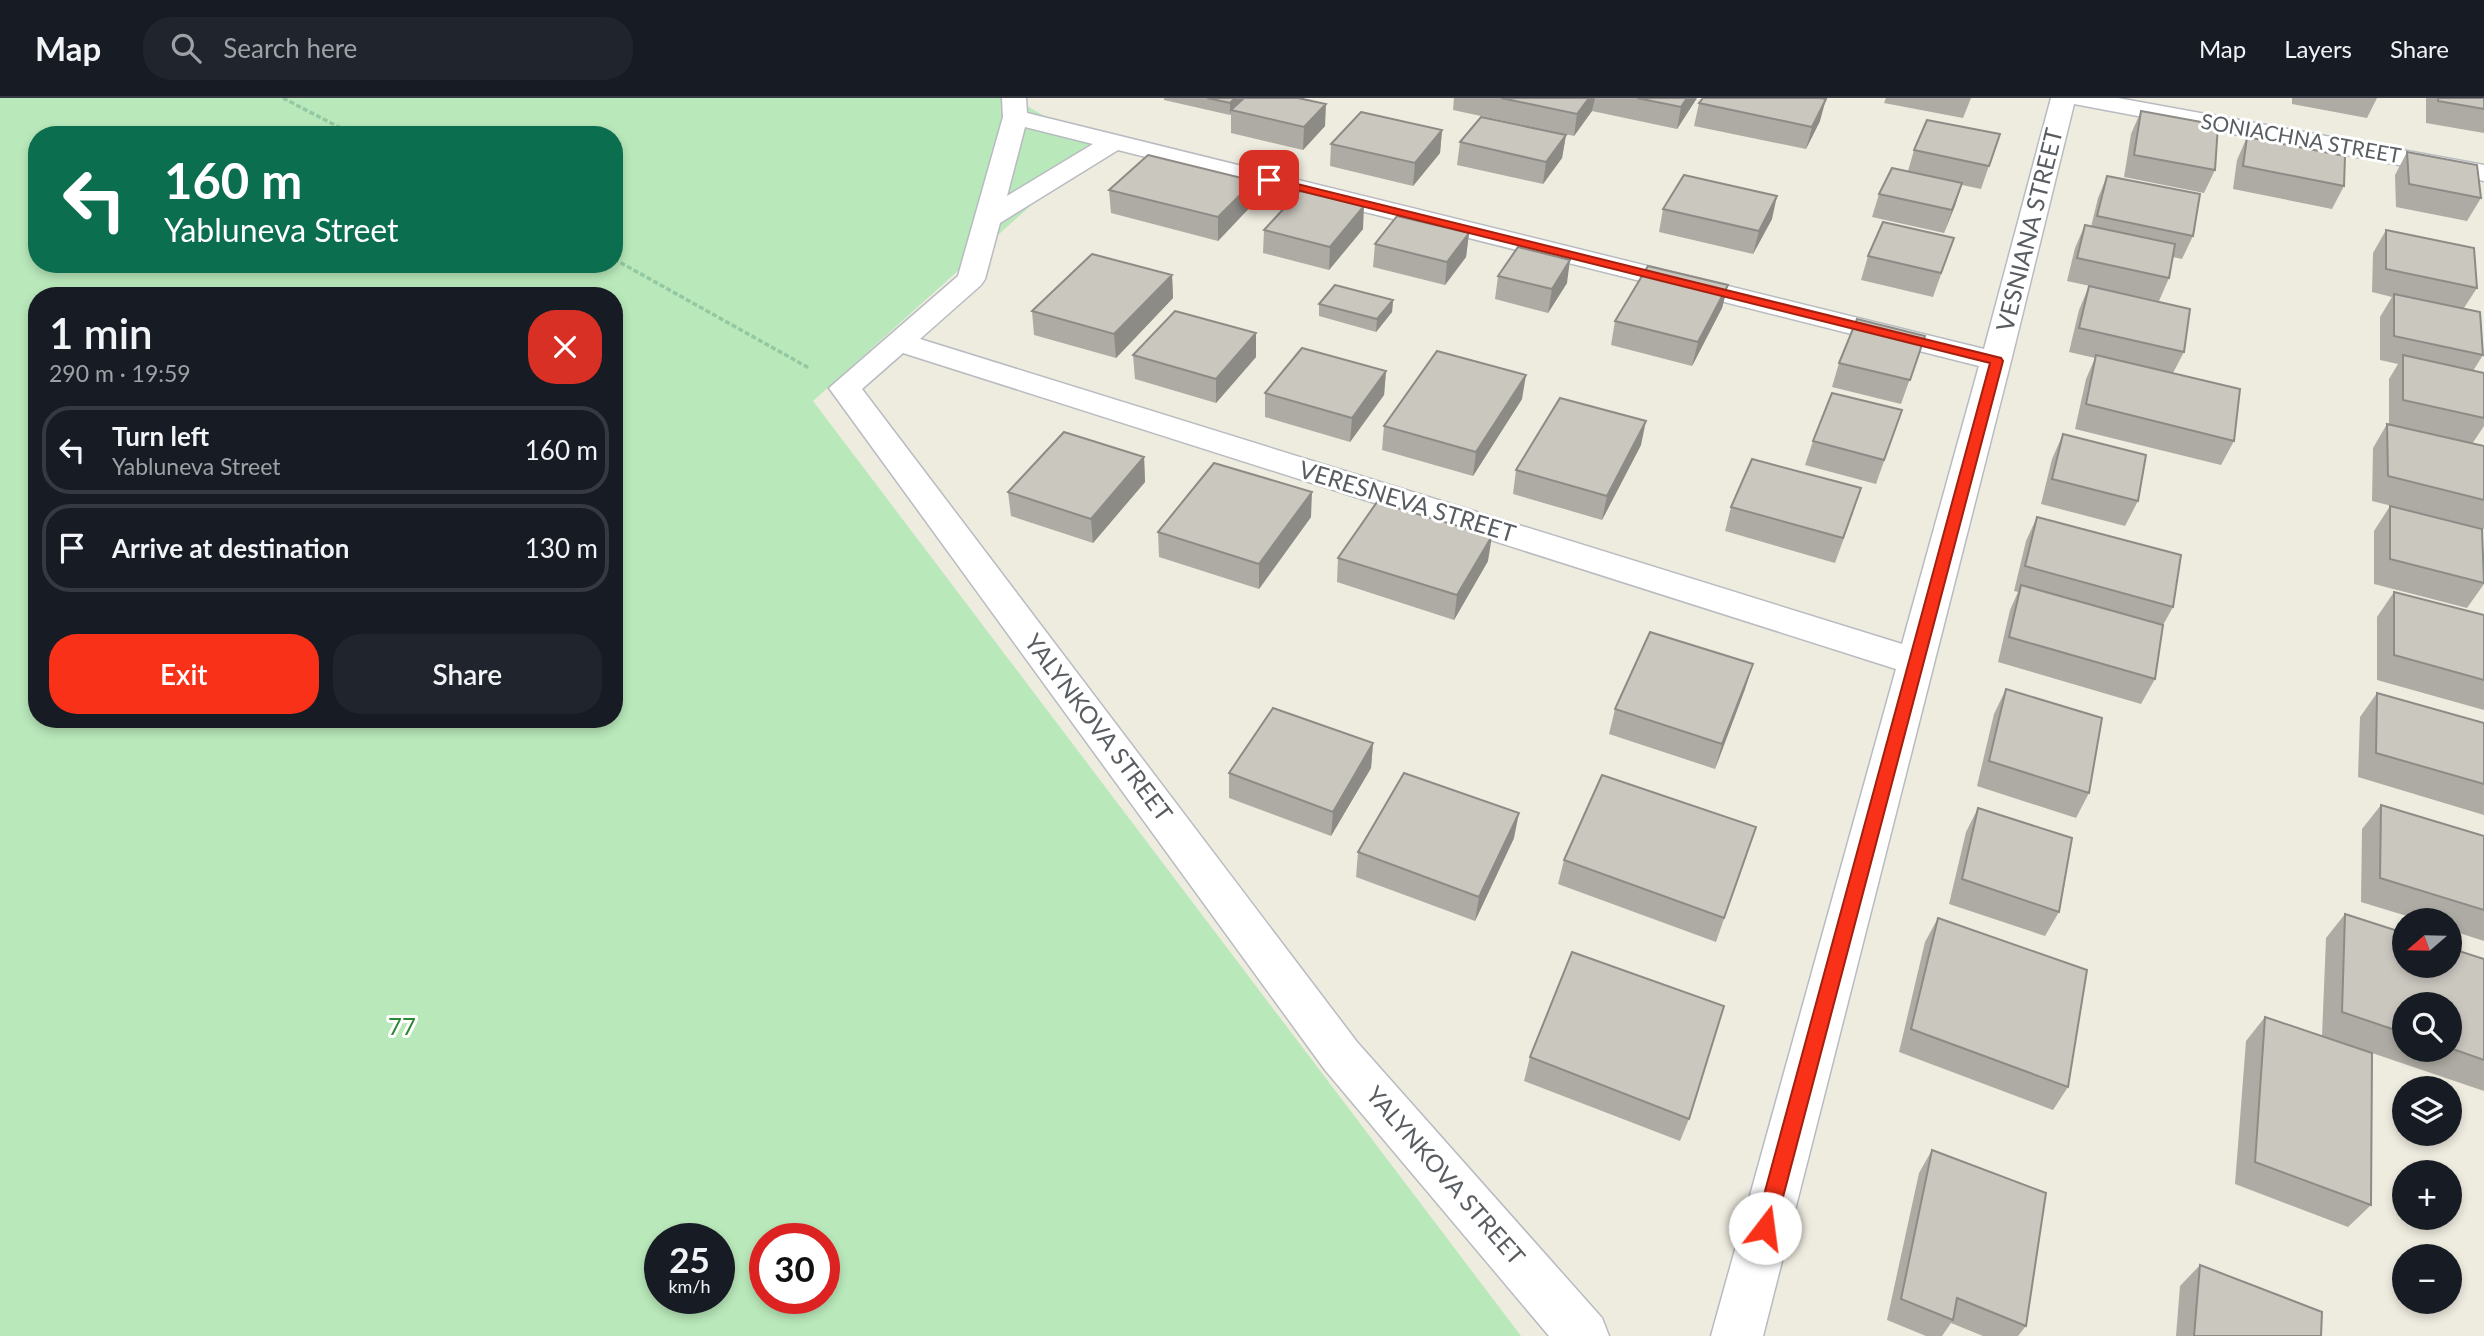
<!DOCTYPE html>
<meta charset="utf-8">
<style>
body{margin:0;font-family:Lato,sans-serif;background:#20242c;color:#f1f3f6;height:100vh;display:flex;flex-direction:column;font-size:26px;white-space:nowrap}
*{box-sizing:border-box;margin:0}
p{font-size:23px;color:#9ea1a6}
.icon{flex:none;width:38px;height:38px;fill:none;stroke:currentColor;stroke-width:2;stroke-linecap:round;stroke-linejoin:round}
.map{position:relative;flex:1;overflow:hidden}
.panel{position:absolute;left:28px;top:189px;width:595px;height:441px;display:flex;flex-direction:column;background:#171b24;border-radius:28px;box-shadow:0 4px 10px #0003}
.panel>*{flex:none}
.hud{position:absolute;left:28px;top:28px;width:595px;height:147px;border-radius:28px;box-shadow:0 4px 10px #0003;background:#0b6e4f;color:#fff;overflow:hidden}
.needle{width:46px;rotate:250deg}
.controls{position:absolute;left:2392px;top:810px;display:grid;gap:14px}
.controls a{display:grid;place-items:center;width:70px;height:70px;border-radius:50%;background:#171b24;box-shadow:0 4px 10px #0003;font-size:35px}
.speed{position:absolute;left:644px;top:1125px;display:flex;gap:14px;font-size:35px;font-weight:700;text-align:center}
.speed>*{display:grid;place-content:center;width:91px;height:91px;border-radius:50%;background:#171b24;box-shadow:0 4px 10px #0003;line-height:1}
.speed small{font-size:18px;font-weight:400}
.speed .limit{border:10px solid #d22;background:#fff;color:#111}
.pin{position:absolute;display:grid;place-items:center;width:60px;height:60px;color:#fff;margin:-30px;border-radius:14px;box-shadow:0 4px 10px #0006}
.me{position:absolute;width:77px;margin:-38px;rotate:15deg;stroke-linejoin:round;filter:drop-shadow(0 0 5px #0008)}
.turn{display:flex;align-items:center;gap:24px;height:147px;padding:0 21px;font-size:32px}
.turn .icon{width:91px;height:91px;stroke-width:2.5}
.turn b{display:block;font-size:49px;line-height:60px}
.round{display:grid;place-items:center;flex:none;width:74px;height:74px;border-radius:28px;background:#20242c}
.overview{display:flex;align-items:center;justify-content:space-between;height:119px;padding:0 21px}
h1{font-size:42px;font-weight:600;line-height:52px}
.cta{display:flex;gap:14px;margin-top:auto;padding:14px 21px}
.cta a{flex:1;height:80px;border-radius:28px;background:#fa3119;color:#fff;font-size:28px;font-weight:600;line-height:80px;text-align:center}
.cta a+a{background:#20242c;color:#f1f3f6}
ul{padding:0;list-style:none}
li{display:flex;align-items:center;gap:21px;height:88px;margin:0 14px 10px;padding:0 7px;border:4px solid #363941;border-radius:28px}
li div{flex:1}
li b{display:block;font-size:26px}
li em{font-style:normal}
header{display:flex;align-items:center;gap:42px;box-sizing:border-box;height:98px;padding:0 35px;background:#171b24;border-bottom:2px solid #363941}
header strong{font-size:33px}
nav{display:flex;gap:38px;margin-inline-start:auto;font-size:24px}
.search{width:490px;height:63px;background:#20242c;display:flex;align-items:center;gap:18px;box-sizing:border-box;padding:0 24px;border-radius:28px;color:#9ea1a6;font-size:26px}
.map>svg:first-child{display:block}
</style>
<header>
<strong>Map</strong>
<div class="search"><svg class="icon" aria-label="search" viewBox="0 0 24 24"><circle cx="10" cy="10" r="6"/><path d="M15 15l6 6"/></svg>Search here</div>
<nav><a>Map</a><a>Layers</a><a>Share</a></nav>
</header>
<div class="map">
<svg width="2484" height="1238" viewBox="0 0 2484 1238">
<rect width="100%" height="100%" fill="#eeebdf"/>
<path fill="#b9e8ba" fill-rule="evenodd" d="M0,0h1013l84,48 -284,255 708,935h-1521zM37,37h577v129h-577zM37,198h577v423h-577zM660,1141h59v59h-59zM765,1141h59v59h-59z"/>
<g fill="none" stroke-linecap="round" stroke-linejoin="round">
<g stroke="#b8bbc0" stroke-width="3">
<path id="minor" d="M1002,0h24l1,15 957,236 67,-251h67l366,67v16l-410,-77 -63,257 -248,975h-52l185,-667 -993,-316 -41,36 495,653 245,276 7,18h-60l-224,-266 -496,-682 129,-112 45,-159zM1025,29l68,17 -86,52zM1118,52l861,216 -77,278 -982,-305 61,-54 4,-6 15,-56z"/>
</g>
<path stroke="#92c9a2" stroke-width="3.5" stroke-dasharray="5 2.5" stroke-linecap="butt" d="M283,0l71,37
M614,161l195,109"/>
<use href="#minor" fill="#fff" fill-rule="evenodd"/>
</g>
<path fill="#aeaba4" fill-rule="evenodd" d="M1164,0h134l27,28 -22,24 -72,-17v-19l-1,1 -66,-15z
M1454,0h243l-20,31 -85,-18 -18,25 -121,-26z
M1886,0h85l-8,20 -79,-15z
M2292,0h85l-10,20 -75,-14z
M2426,0h58v35l-58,-10z
M1699,5l121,18 -14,28 -112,-23z
M2141,13l74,59 -11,23 -80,-16 7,-43z
M1442,32l-2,23 -27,33 -83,-20 1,-22z
M2000,36l-19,55 -19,-4 -18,48 -72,-16 7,-23 29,-23 6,-21z
M1566,37l-4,23 -19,26 -86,-19 3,-23z
M2247,39l97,49 -12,23 -99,-20 4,-29z
M2407,54l74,46 -14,23 -71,-14 -1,-32z
M2107,78l86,60 -11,23 -9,-2 -4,21 -10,23 -92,-20 8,-33 10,-23 6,2 7,-29z
M1254,83v22l-36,38 -107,-28 -2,-23z
M1663,111l109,10 -19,35 -94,-22z
M1363,131l-34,41 -66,-17 1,-23z
M2386,132l91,58 -13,20 19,47 -10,16 11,2v53l-12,18 12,2v83l-112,-28 1,-53 14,-24h2v-45l9,-15 -18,-4v-43l12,-20 -20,-5 1,-39z
M1469,135l-3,24 -21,28 -72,-18 2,-23z
M1954,140l-21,59 -72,-17 7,-24z
M1172,177l1,23 -57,60 -82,-23 -2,-24z
M1498,178l69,7 -19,30 -53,-14z
M1728,187l-6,23 -30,58 -81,-21 4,-24z
M2089,188l95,66 -11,21 61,68 -13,24 -146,-36 11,-50 9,-21 -26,-6 10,-42z
M1393,202l-1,12 -16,20 -57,-16v-12z
M1925,238l-24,68 -69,-17 7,-24z
M1133,257l123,2 -40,46 -81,-24z
M1386,273l-2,24 -34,47 -85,-25v-24z
M1522,301l-49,77 -91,-26 2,-24z
M1902,312l-26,74 -71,-19 8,-24z
M2063,336l75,67 -13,25 -84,-22 11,-45z
M1641,347l-39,75 -89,-26 3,-24z
M1144,359l1,25 -52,61 -82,-27 -3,-24z
M2390,408l94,66v12l-17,24 -93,-24v-53z
M1731,409l122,6 -18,50 -110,-32z
M1311,419l-52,72 -100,-32 -1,-25z
M2037,419l136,90 -11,20 -7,52 -14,25 -143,-42 12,-52 8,-18 -4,-1 12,-50z
M1338,460l150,3 -34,59 -117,-38z
M2394,494l90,23v95l-107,-30v-63z
M1753,566l-8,25 -30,80 -106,-35 6,-25z
M2006,591l83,104 -13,25 -99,-32 17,-72z
M2377,595l107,30v92l-126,-38 2,-60z
M1373,645l-2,25 -40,68 -102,-38v-25z
M2381,707l103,31v105l-34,-11v-10h-30l-59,-18 1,-73z
M1978,710l81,104 -14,24 -96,-32 17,-72z
M1756,729l-40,115 -158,-58 6,-24z
M1514,740l-39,83 -119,-44 2,-25z
M2345,816l139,45v132l-162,-55 4,-98zM2404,906h46v46h-46z
M1938,820l130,169 -15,23 -154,-58 26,-110z
M2265,919l106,188 -23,22 -113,-43 11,-143z
M1530,959l159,62 -9,22 -156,-60z
M1932,1052l94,176 -8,10h-35l-32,-13 -9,13h-16l-39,-16 32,-147z
M2200,1167l121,71h-145l4,-50z"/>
<path fill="#8d8b86" d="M1235,0h11l-15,12 -1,5v-12z
M1589,0h6l-3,13 -18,25 3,-22z
M1687,0h10l-20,31 4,-22z
M1826,1l-6,22 -14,28 6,-22z
M1326,6l-1,22 -22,24 1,-23z
M1442,32l-2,23 -27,33 2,-23z
M1566,37l-4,23 -19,26 3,-22z
M1254,83v22l-36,38v-24z
M1962,85l-7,23 -11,27 8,-23z
M1777,98l-5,23 -19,35 6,-23z
M1364,108l-1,23 -34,41 1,-23z
M1469,135l-3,24 -21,28 2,-23z
M1570,162l-3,23 -19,30 4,-24z
M1172,177l1,23 -57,60 -2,-24z
M1728,187l-6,23 -30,58 6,-24z
M1393,202l-1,12 -16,20 1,-13z
M1256,235v24l-40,46v-24z
M1386,273l-2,24 -34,47 2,-24z
M1526,277l-4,24 -49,77 3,-24z
M1646,323l-5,24 -39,75 5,-24z
M1144,359l1,25 -52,61 -2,-24z
M1312,394l-1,25 -52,72v-25z
M1492,438l-4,25 -34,59 3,-25z
M1753,566l-8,25 -30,80 7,-25z
M1373,645l-2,25 -40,68 2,-24z
M1519,715l-5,25 -39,83 4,-24z"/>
<path fill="#cac7bf" stroke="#8d8b86" stroke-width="2" d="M1207,0h28l-5,5z
M1244,0h54l28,6 -22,23 -73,-17z
M1501,0h88l-12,16z
M1637,0h50l-6,9z
M1703,0h117l6,1 -14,28 -113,-24z
M2438,0h46v11l-46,-8z
M2141,13l77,14 -3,45 -81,-15z
M1361,14l81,18 -27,33 -84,-19z
M1481,19l85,18 -20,27 -86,-20z
M1927,22l73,14 -11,32 -75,-16z
M2247,39l98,19 -1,30 -101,-20z
M2407,54l70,13 4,33 -72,-14z
M1148,57l106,26 -36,36 -109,-27z
M1892,70l70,15 -10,27 -73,-16z
M1684,77l93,21 -18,35 -96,-22z
M2107,78l93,18 -7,42 -96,-20z
M1300,93l64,15 -34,41 -66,-17z
M1397,118l72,17 -22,29 -72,-18z
M1883,124l71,16 -13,35 -73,-17z
M2085,127l90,19 -6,34 -92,-20z
M2386,132l88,18 3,40 -91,-19z
M1518,149l52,13 -18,29 -54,-13z
M1092,156l80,21 -58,59 -82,-23z
M1648,168l80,19 -30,57 -83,-21z
M1335,187l58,15 -16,19 -58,-15z
M2089,188l101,23 -6,43 -105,-24z
M2394,196l86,18 3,43 -89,-19z
M1175,213l81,22 -40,46 -83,-24z
M1857,221l68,17 -15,44 -71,-17z
M1302,250l84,23 -34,47 -87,-25z
M1437,253l89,24 -50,77 -92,-26z
M2096,257l144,34 -6,52 -148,-37z
M2403,257l81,18v45l-81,-18z
M1832,295l70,17 -18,50 -71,-19z
M1560,300l86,23 -39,75 -91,-26z
M2387,326l97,22v54l-96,-24z
M1064,334l80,25 -53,62 -83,-27z
M2063,336l83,21 -8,46 -86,-22z
M1752,361l109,29 -18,50 -112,-31z
M1214,365l98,29 -53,72 -101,-32z
M1377,404l115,34 -35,59 -119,-37z
M2390,408l92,23 2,54 -94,-24z
M2037,419l144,38 -8,52 -148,-41z
M2021,487l142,40 -8,54 -146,-42z
M2394,494l90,23v65l-90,-25z
M1650,534l103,32 -31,80 -107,-35z
M2006,591l96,29 -13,75 -100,-32z
M2377,595l107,30v61l-108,-31z
M1273,610l100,35 -40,69 -104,-39z
M1404,675l115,40 -40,84 -121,-45z
M1602,677l154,52 -32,91 -160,-58z
M2381,707l103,31v74l-104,-32z
M1978,710l94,30 -13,74 -97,-33z
M2345,816l59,19v33h46v-18l34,11v101l-34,-12v-44h-46v29l-62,-21z
M1938,820l149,52 -19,117 -157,-58z
M1572,854l152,54 -35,113 -159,-62z
M2265,919l107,36 -1,152 -116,-43z
M1932,1052l114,43 -20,133 -69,-28 -4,22 -52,-21z
M2200,1167l122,47 -1,24h-127z"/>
<path fill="#fa3119" stroke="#a22010" stroke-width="2" d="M1269,79l732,181 2,3 -230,874 -8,3 -7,-3 -3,-7 235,-865 -725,-181v-4z"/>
<g text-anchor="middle" stroke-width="6" stroke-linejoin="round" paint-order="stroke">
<g font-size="21" fill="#585d62" stroke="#fff">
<text transform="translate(2301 41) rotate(10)" y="7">SONIACHNA STREET</text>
</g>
<g font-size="24" fill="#585d62" stroke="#fff">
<text transform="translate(2030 132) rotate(-76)" y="8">VESNIANA STREET</text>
<text transform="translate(1407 404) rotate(17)" y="8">VERESNEVA STREET</text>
<text transform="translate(1098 630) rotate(53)" y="8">YALYNKOVA STREET</text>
<text transform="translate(1445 1078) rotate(49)" y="8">YALYNKOVA STREET</text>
</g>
<g font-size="24" fill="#2c8733" stroke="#fff">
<text x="402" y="937">77</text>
</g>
</g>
</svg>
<div class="controls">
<a><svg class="needle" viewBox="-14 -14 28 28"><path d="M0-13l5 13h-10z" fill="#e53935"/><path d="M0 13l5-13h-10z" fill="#9ea1a6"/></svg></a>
<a><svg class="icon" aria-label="search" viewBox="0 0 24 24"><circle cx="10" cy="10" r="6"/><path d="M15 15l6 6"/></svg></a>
<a><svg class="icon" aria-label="layers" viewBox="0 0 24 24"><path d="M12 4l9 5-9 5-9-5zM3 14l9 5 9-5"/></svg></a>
<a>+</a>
<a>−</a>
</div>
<div class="speed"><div>25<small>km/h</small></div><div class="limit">30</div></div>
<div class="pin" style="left:1269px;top:82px;background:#d93025"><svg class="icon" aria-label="arrive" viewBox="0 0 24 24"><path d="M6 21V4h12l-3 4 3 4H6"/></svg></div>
<svg class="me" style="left:1765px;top:1130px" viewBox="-20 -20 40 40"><circle r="19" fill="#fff"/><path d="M0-13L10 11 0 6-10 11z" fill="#fa3119"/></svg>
<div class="hud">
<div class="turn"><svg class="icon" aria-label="left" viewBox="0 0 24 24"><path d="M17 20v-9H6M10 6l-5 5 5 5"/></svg><div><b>160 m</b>Yabluneva Street</div></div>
</div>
<section class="panel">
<div class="overview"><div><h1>1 min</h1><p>290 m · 19:59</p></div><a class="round" style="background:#d93025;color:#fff"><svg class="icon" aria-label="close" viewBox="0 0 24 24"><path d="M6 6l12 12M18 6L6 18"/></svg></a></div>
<ul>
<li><svg class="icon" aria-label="left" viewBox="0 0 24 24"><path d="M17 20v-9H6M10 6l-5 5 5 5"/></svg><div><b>Turn left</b><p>Yabluneva Street</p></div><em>160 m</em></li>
<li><svg class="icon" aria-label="arrive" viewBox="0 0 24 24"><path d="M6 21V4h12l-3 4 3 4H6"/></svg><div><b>Arrive at destination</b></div><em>130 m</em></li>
</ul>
<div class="cta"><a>Exit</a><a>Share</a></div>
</section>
</div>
